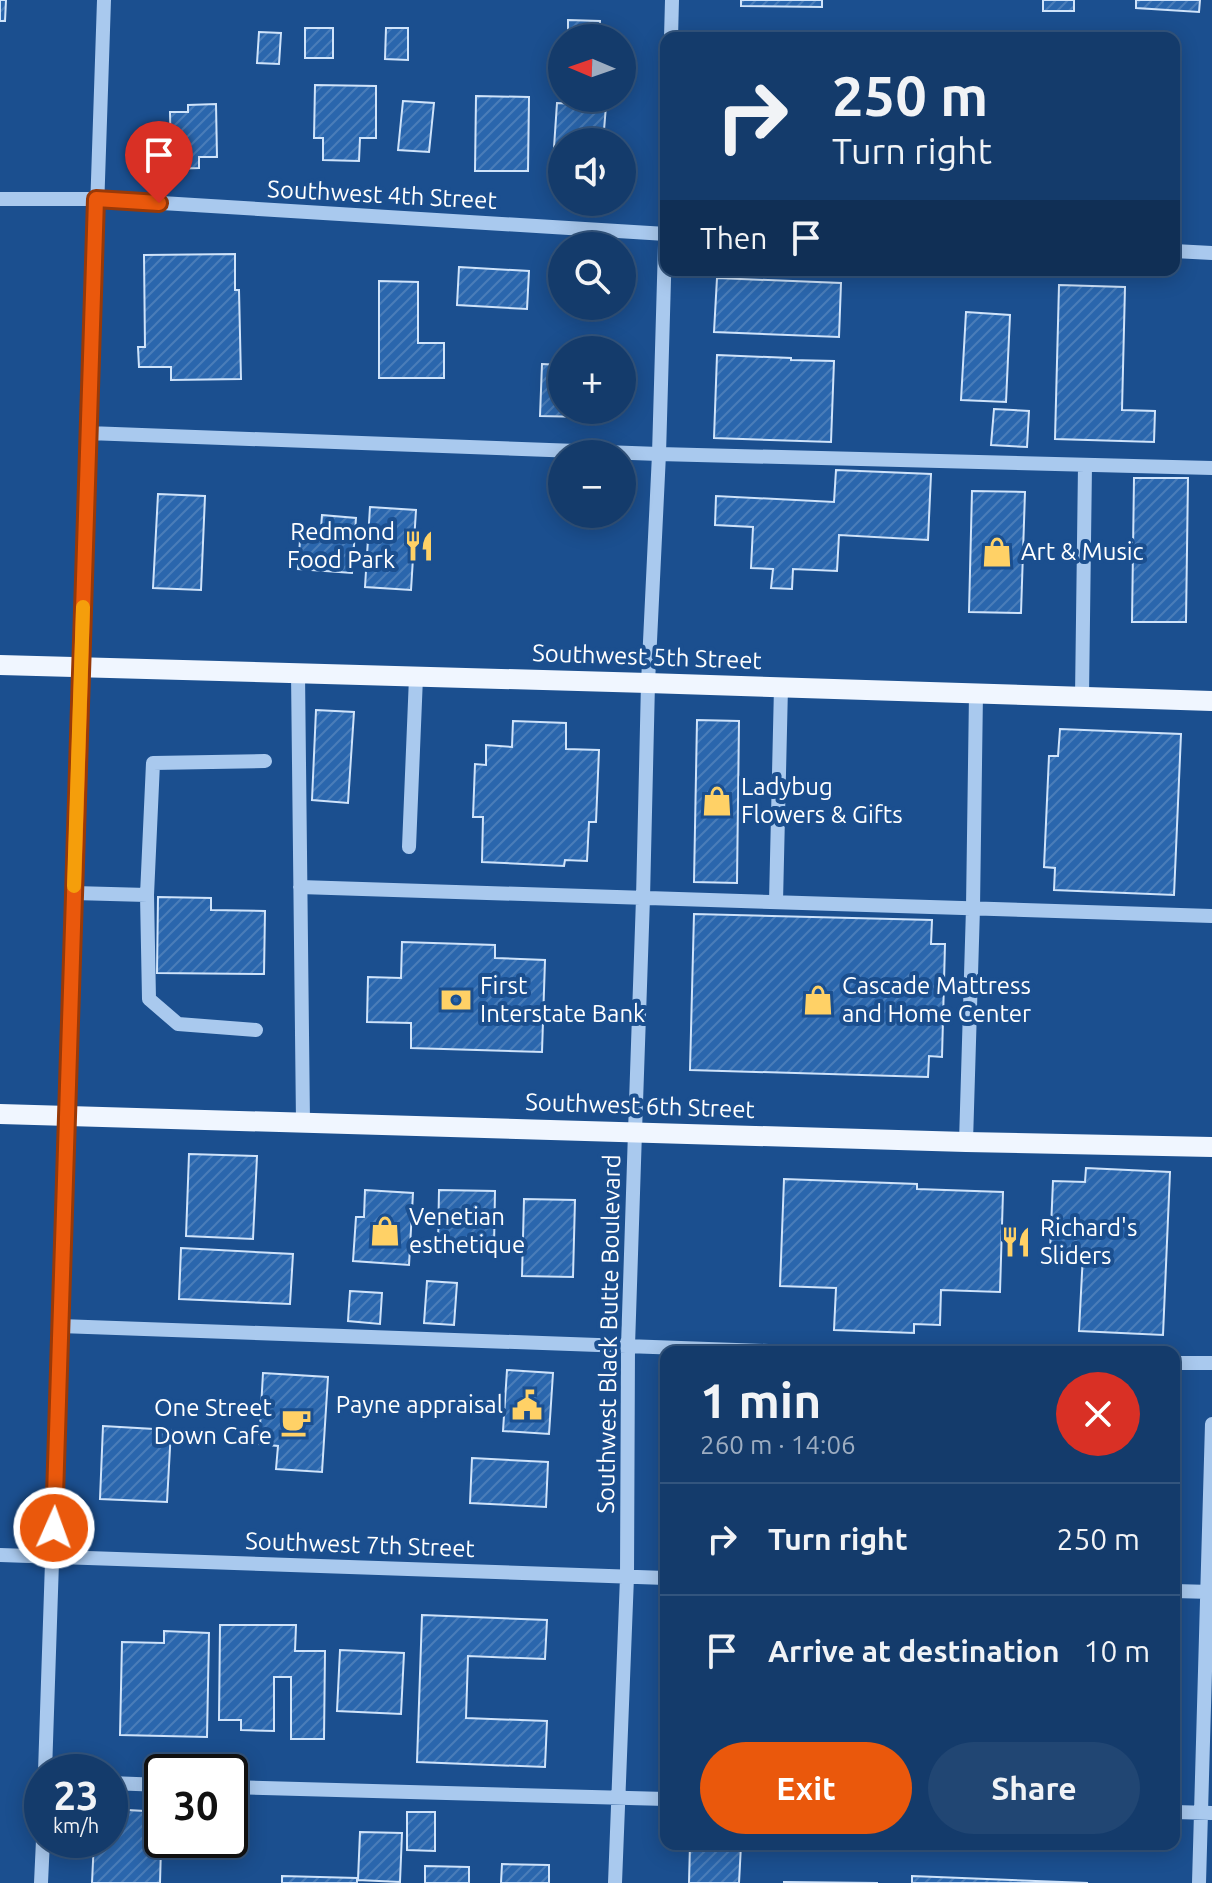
<!DOCTYPE html>
<meta charset="utf-8">
<style>
body{margin:0;font-family:Ubuntu,sans-serif;background:#214673;color:#f1f3f6;height:100vh;display:flex;flex-direction:column;font-size:30px;white-space:nowrap}
*{box-sizing:border-box;margin:0}
p{font-size:26px;color:#9dadc1}
.icon{flex:none;width:44px;height:44px;fill:none;stroke:currentColor;stroke-width:2;stroke-linecap:round;stroke-linejoin:round}
.map{position:relative;flex:1;overflow:hidden}
.drawer{position:absolute;left:660px;top:1346px;width:520px;height:504px;display:flex;flex-direction:column;background:#143b6b;border-radius:16px;box-shadow:0 4px 20px #0003,0 0 0 2px #33557e}
.drawer>*{flex:none}
.hud{position:absolute;left:660px;top:32px;width:520px;height:244px;border-radius:16px;box-shadow:0 4px 20px #0003,0 0 0 2px #33557e;background:#143b6b;color:#f1f3f6;overflow:hidden}
.needle{width:52px;rotate:272deg}
.tools{position:absolute;left:548px;top:24px;display:grid;gap:16px}
.tools a{display:grid;place-items:center;width:88px;height:88px;border-radius:50%;background:#143b6b;box-shadow:0 4px 20px #0003,0 0 0 2px #33557e;font-size:40px}
.speed{position:absolute;left:24px;top:1754px;display:flex;gap:16px;font-size:40px;font-weight:700;text-align:center}
.speed>*{display:grid;place-content:center;width:104px;height:104px;border-radius:50%;background:#143b6b;box-shadow:0 4px 20px #0003,0 0 0 2px #33557e;line-height:1}
.speed small{font-size:20px;font-weight:400}
.speed .limit{border:4px solid #111;border-radius:12px;background:#fff;color:#111}
.pin{position:absolute;display:grid;place-items:center;width:68px;height:68px;color:#fff;margin:-82px -34px;border-radius:50% 50% 50% 0;rotate:-45deg;box-shadow:0 0 8px #0007}
.pin .icon{rotate:45deg}
.me{position:absolute;width:88px;margin:-44px;rotate:2deg;stroke-linejoin:round;filter:drop-shadow(0 0 6px #0008)}
.turn{display:flex;align-items:center;gap:28px;height:168px;padding:0 40px;font-size:36px}
.turn .icon{width:104px;height:104px;stroke-width:2.5}
.turn b{display:block;font-size:56px;line-height:68px}
.then{display:flex;align-items:center;height:76px;padding:0 40px;background:#0003;gap:16px;font-size:30px}
.round{display:grid;place-items:center;flex:none;width:84px;height:84px;border-radius:42px;background:#214673}
.overview{display:flex;align-items:center;justify-content:space-between;height:136px;padding:0 40px}
h1{font-size:48px;font-weight:700;line-height:60px}
.button{display:flex;gap:16px;margin-top:auto;padding:16px 40px}
.button a{flex:1;height:92px;border-radius:48px;background:#ea580c;color:#fff;font-size:32px;font-weight:700;line-height:92px;text-align:center}
.button a+a{background:#214673;color:#f1f3f6}
ul{padding:0;list-style:none}
li{display:flex;align-items:center;gap:24px;height:112px;padding:0 40px;border-top:2px solid #33557e}
li div{flex:1}
li b{display:block;font-size:30px}
li em{font-style:normal}
.map>svg:first-child{display:block}
</style>
<div class="map">
<svg width="1212" height="1883" viewBox="0 0 1212 1883">
<defs>
<pattern id="building-hatch" width="6" height="6" patternUnits="userSpaceOnUse" patternTransform="scale(2)"><rect width="6" height="6" fill="#2a66ad"/><path d="M-1 1l2-2M0 6l6-6M5 7l2-2" fill="none" stroke="#4a7db9"/></pattern>
</defs>
<rect width="100%" height="100%" fill="#1b4f8f"/>
<path fill="url(#building-hatch)" stroke="#cfe3fa" stroke-width="2" d="M0,0h6l-1,21h-5z
M741,0h81v7l-81,-1z
M1043,0h31v11h-31z
M1136,0h64l-1,12 -63,-4z
M568,20l32,1 -1,17h-31z
M305,28h28v30h-28z
M386,28h22v32l-23,-1z
M259,32l22,1 -2,31 -22,-1z
M315,85l61,1v52h-16l-1,23 -36,-1v-22h-9z
M476,96l53,1 -1,74h-53z
M403,101l31,2 -5,49 -31,-2z
M557,103l49,3 -3,36h-41v36l-10,-1z
M216,104l1,53h-18v11l-28,1 -1,-57h18v-7z
M235,254v36h4l2,89 -70,1v-13h-32l-1,-20h7l-1,-92z
M459,267l70,4 -2,38 -70,-4z
M717,278l124,5 -2,54 -125,-5z
M379,281l39,1v61h26v35h-65z
M1059,285l66,2 -3,123 33,1 -1,31 -99,-3z
M966,312l44,3 -4,87 -45,-2z
M717,355l74,3v2l43,1 -3,81 -117,-4z
M542,364l20,1v45h23v7l-45,-1z
M994,409l35,2 -2,36 -36,-2z
M836,470l95,4 -3,66 -89,-5 -2,36 -44,-2 -1,20 -21,-1 2,-19 -22,-1 2,-41 -38,-2 1,-29 118,6z
M1134,478h54l-2,144h-54z
M972,491l53,1 -4,121 -52,-1z
M158,494l47,2 -4,94 -48,-2z
M370,507l46,3 -5,80 -46,-3z
M322,515l34,3 -4,55 -54,-4 2,-29 20,1z
M316,710l38,2 -6,91 -36,-3z
M697,720l42,1 -2,162 -43,-1z
M513,721l53,2v26l33,1 -3,72h-7l-2,39 -22,-1 -1,6 -82,-4 1,-45h-10l2,-53 11,1v-20l26,2z
M1060,729l121,5 -7,161 -120,-5 1,-22 -11,-1 5,-111h9z
M158,897l53,1v12l54,1 -1,63 -107,-1z
M694,914l238,6 -1,24h14l-3,113 -13,-1 -1,21 -238,-7z
M402,942l93,3v13l50,2 -3,92 -131,-4v-25l-44,-1 1,-45 33,1z
M189,1154l68,2 -4,83 -67,-3z
M1086,1168l84,4 -7,163 -84,-4 4,-77 -33,-2 3,-71 32,1z
M784,1179l133,5v5l86,3 -3,100 -59,-2 -1,35 -26,-1v9l-80,-3 2,-42 -56,-2z
M365,1190l48,3 -4,72 -56,-4 3,-44h8z
M439,1190l56,1 -1,56 -56,-1z
M524,1199l51,1 -2,77 -51,-1z
M181,1248l112,6 -3,50 -111,-5z
M427,1281l30,2 -3,42 -30,-2z
M350,1291l32,2 -2,31 -32,-3z
M507,1370l46,3 -4,61 -46,-3z
M263,1373l65,4 -6,95 -46,-3 2,-23 -19,-2z
M103,1426l68,4 -4,72 -67,-3z
M472,1458l76,4 -2,45 -76,-4z
M422,1615l125,5 -2,39 -77,-3 -2,62 81,3 -2,46 -128,-5z
M220,1625h76l-1,26h30l-1,88h-33v-62h-17v54l-33,-1v-10h-22z
M164,1631l45,2 -2,104 -87,-2 2,-93 42,1z
M340,1650l64,3 -3,61 -64,-3z
M110,1809l52,3 -2,71h-68l2,-43h16z
M407,1812h28v39l-28,-1z
M360,1832l42,1 -2,49 -42,-2z
M690,1844l51,1 -2,38h-50z
M502,1864l47,1v18h-48z
M425,1866l44,1v16h-44z
M282,1876l75,2v5h-75z
M912,1876l176,7h-176z
M784,1882l94,1h-94z"/>
<g fill="none" stroke-linecap="round" stroke-linejoin="round">
<path stroke="#a9c9ee" stroke-width="14" d="M671,38l1,-38
M0,199h96l570,35
M1174,251l38,2
M88,433l571,21 553,14
M298,673l5,450
M1082,697l3,-232
M409,847l7,-170
M300,887l912,29
M74,893l73,2 6,-132 112,-2
M147,895l2,104 29,25 78,6
M776,902l5,-215
M966,1142l7,-234 3,-215
M60,1326l734,26
M1174,1363h38
M0,1555l666,23
M1174,1591l38,1
M45,1772l59,-1772
M110,1783l52,2
M230,1787l436,12
M1174,1812l38,1
M41,1883l2,-43
M615,1883l12,-306 1,-231 7,-214 8,-234 5,-215 11,-229 7,-244
M1199,1883l13,-459"/>
<path stroke="#f0f6ff" stroke-width="20" d="M0,665l648,18 564,18
M0,1114l966,28 246,5"/>
</g>
<g fill="none" stroke-linecap="round" stroke-linejoin="round">
<g stroke="#983908" stroke-width="20">
<path id="route" d="M54,1528l42,-1329 63,4"/>
</g>
<use href="#route" stroke="#ea580c" stroke-width="14"/>
<path stroke="#f59e0b" stroke-width="14" d="M74,886l9,-279"/>
</g>
<defs>
<g id="restaurant-bare" transform="scale(2.4)"><path d="M-5-6h1v4h1v-4h1v4h1v-4h1v5L-1.5 .5V6h-2V.5L-5-1ZM5-6V6H3V1.5H1.5Q1.5-4 5-6Z" fill="#ffd166" stroke="#1b4f8f" stroke-width="2.5" paint-order="stroke"/></g>
<g id="shop-bare" transform="scale(2.4)"><path d="M-5-2.5h2.3a2.7 3.5 0 0 1 5.4 0H5L5.5 6h-11ZM-1.5-2.5h3a1.5 2.3 0 0 0-3 0Z" fill="#ffd166" stroke="#1b4f8f" stroke-width="2.5" paint-order="stroke"/></g>
<g id="bank-bare" transform="scale(2.4)"><path d="M-6-4H6V4H-6ZM0-2.3a2.3 2.3 0 1 0 0 4.6a2.3 2.3 0 1 0 0-4.6Z" fill="#ffd166" stroke="#1b4f8f" stroke-width="2.5" paint-order="stroke"/></g>
<g id="civic-bare" transform="scale(2.4)"><path d="M-.6-6.5H3V-4.5H.6V-3L4-1V1h2V6H-6V1h2V-1L-.6-3ZM-1.2 2.5V6h2.4V2.5Z" fill="#ffd166" stroke="#1b4f8f" stroke-width="2.5" paint-order="stroke"/></g>
<g id="cafe-bare" transform="scale(2.4)"><path d="M-5.5-4.5H6V0H3Q3 3.5 0 3.5H-2.5Q-5.5 3.5-5.5 0ZM3-3.2v2h1.7v-2ZM-6 4.5H4V6H-6Z" fill="#ffd166" stroke="#1b4f8f" stroke-width="2.5" paint-order="stroke"/></g>
</defs>
<g fill-rule="evenodd">
<use href="#restaurant-bare" x="419" y="546"/>
<use href="#shop-bare" x="997" y="552"/>
<use href="#shop-bare" x="717" y="801"/>
<use href="#bank-bare" x="456" y="1000"/>
<use href="#shop-bare" x="818" y="1000"/>
<use href="#shop-bare" x="385" y="1231"/>
<use href="#restaurant-bare" x="1016" y="1242"/>
<use href="#civic-bare" x="527" y="1405"/>
<use href="#cafe-bare" x="296" y="1422"/>
</g>
<g text-anchor="middle" stroke-width="8" stroke-linejoin="round" paint-order="stroke">
<g font-size="24" fill="#fff" stroke="#1b4f8f">
<text transform="translate(382 195) rotate(3)" y="8">Southwest 4th Street</text>
<text transform="translate(647 657) rotate(2)" y="8">Southwest 5th Street</text>
<text transform="translate(640 1106) rotate(2)" y="8">Southwest 6th Street</text>
<text transform="translate(609 1334) rotate(-89)" y="8">Southwest Black Butte Boulevard</text>
<text transform="translate(360 1545) rotate(2)" y="8">Southwest 7th Street</text>
</g>
<g font-size="24" fill="#fff" stroke="#1b4f8f" text-anchor="start">
<text x="395" y="540" text-anchor="end">Redmond<tspan x="395" dy="28">Food Park</tspan></text>
<text x="1021" y="560">Art &amp; Music</text>
<text x="741" y="795">Ladybug<tspan x="741" dy="28">Flowers &amp; Gifts</tspan></text>
<text x="480" y="994">First<tspan x="480" dy="28">Interstate Bank</tspan></text>
<text x="842" y="994">Cascade Mattress<tspan x="842" dy="28">and Home Center</tspan></text>
<text x="409" y="1225">Venetian<tspan x="409" dy="28">esthetique</tspan></text>
<text x="1040" y="1236">Richard's<tspan x="1040" dy="28">Sliders</tspan></text>
<text x="503" y="1413" text-anchor="end">Payne appraisal</text>
<text x="272" y="1416" text-anchor="end">One Street<tspan x="272" dy="28">Down Cafe</tspan></text>
</g>
</g>
</svg>
<div class="tools">
<a><svg class="needle" viewBox="-14 -14 28 28"><path d="M0-13l5 13h-10z" fill="#e53935"/><path d="M0 13l5-13h-10z" fill="#9dadc1"/></svg></a>
<a><svg class="icon" aria-label="sound" viewBox="0 0 24 24"><path d="M4 9h4l5-4v14l-5-4H4zM17 9q2 3 0 6"/></svg></a>
<a><svg class="icon" aria-label="search" viewBox="0 0 24 24"><circle cx="10" cy="10" r="6"/><path d="M15 15l6 6"/></svg></a>
<a>+</a>
<a>−</a>
</div>
<div class="speed"><div>23<small>km/h</small></div><div class="limit">30</div></div>
<div class="pin" style="left:159px;top:203px;background:#d93025"><svg class="icon" aria-label="arrive" viewBox="0 0 24 24"><path d="M6 21V4h12l-3 4 3 4H6"/></svg></div>
<svg class="me" style="left:54px;top:1528px" viewBox="-20 -20 40 40"><circle r="17" fill="#ea580c" stroke="#fff" stroke-width="3"/><path d="M0-11L8 9 0 5-8 9z" fill="#fff"/></svg>
<div class="hud">
<div class="turn"><svg class="icon" aria-label="right" viewBox="0 0 24 24"><path d="M7 20v-9h11M14 6l5 5-5 5"/></svg><div><b>250 m</b>Turn right</div></div>
<div class="then">Then<svg class="icon" aria-label="arrive" viewBox="0 0 24 24"><path d="M6 21V4h12l-3 4 3 4H6"/></svg></div>
</div>
<section class="drawer">
<div class="overview"><div><h1>1 min</h1><p>260 m · 14:06</p></div><a class="round" style="background:#d93025;color:#fff"><svg class="icon" aria-label="close" viewBox="0 0 24 24"><path d="M6 6l12 12M18 6L6 18"/></svg></a></div>
<ul>
<li><svg class="icon" aria-label="right" viewBox="0 0 24 24"><path d="M7 20v-9h11M14 6l5 5-5 5"/></svg><div><b>Turn right</b></div><em>250 m</em></li>
<li><svg class="icon" aria-label="arrive" viewBox="0 0 24 24"><path d="M6 21V4h12l-3 4 3 4H6"/></svg><div><b>Arrive at destination</b></div><em>10 m</em></li>
</ul>
<div class="button"><a>Exit</a><a>Share</a></div>
</section>
</div>
